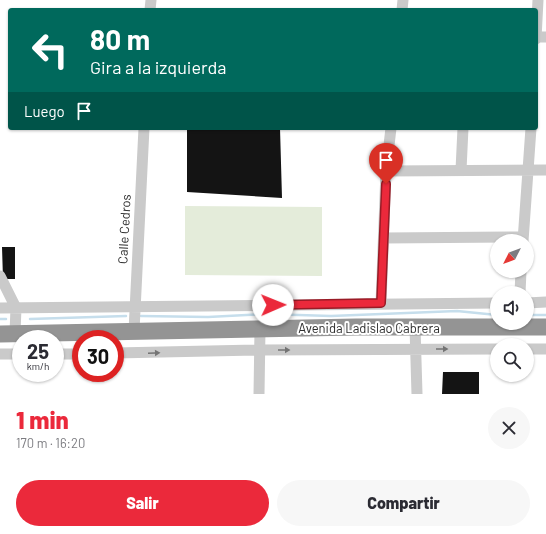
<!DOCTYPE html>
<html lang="es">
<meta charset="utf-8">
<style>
body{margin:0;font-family:Barlow,sans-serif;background:#f7f7f7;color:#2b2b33;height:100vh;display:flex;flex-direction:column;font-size:15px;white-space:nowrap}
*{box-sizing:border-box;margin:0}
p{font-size:13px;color:#7c7c81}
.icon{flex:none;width:22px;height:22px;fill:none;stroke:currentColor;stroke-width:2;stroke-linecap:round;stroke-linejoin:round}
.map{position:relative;height:394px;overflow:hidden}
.panel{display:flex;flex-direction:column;background:#fff;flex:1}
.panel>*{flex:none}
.hud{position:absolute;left:8px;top:8px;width:530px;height:122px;border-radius:4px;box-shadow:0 1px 3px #0004;background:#00695c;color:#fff;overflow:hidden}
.needle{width:26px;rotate:228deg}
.fabs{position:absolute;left:490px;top:234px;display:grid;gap:8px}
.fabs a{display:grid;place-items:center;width:44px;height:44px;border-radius:50%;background:#fff;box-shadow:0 1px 3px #0004;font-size:20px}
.speed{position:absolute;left:12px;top:330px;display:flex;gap:8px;font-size:20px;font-weight:700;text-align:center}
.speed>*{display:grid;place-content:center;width:52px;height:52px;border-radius:50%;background:#fff;box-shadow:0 1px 3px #0004;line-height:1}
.speed small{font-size:10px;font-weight:400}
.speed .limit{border:6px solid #d22;background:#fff;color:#111}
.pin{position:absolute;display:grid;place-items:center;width:34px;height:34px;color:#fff;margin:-41px -17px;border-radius:50% 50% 50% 0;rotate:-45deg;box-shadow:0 0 4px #0007}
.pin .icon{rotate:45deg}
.me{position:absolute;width:44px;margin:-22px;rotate:89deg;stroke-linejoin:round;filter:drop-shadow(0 0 3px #0008)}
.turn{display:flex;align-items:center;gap:14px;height:84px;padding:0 16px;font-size:18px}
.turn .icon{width:52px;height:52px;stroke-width:2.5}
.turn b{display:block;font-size:28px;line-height:34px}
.then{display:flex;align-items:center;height:38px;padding:0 16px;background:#0003;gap:8px;font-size:15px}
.round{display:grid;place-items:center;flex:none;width:42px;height:42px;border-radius:21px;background:#f7f7f7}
.summary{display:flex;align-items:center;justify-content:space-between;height:68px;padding:0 16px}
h1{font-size:24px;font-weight:800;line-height:30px;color:#eb293b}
.primary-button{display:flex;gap:8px;margin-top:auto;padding:8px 16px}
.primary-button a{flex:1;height:46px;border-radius:24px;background:#eb293b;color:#fff;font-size:16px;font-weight:800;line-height:46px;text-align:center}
.primary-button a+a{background:#f7f7f7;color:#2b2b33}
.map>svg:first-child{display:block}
</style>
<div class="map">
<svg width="546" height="394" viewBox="0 0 546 394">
<rect width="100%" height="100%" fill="#fff"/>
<path fill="#e4ecda" d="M185,206l137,1v69l-137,-1z"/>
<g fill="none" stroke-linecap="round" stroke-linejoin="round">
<path stroke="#c6deec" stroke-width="2.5" d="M527,315h19
M141,316l67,1 58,-3 65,2 126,-5 40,4
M0,319h6
M30,319l96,-3"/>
</g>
<path fill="#141414" d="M187,128h93l2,70 -95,-6z
M2,247h13v32h-12z
M443,372h36v22h-37z"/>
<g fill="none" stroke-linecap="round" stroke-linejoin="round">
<path stroke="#cacaca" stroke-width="11" d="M150,10l1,-10
M402,10l1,-10
M536,37h10
M536,39l2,-39
M461,170l2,-42
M386,171l160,-1
M384,238l139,-1
M523,241l8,-113
M0,276l16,32 -1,25
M520,293l1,-22
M381,303l5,-132 5,-43
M527,303l19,-1
M0,308l497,-5
M415,327l2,67
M134,331l10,-203
M527,349h19
M115,353l145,-3 237,-1
M0,354h21
M55,354h26
M259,394l1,-65"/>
<path stroke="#949494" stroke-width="17" d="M0,334l356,-7h190"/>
</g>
<defs><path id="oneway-solid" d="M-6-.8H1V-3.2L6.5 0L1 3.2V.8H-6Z"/></defs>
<g fill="#747474">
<use href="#oneway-solid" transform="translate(442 349)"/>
<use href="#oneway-solid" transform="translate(284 350)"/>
<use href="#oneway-solid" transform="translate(154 353) rotate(-2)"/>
</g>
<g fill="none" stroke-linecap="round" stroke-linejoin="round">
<g stroke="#991b26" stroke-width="10">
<path id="route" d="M273,305l108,-2 5,-119"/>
</g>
<use href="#route" stroke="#eb293b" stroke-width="7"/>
</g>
<g text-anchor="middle" stroke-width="4" stroke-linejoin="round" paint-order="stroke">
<g font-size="13" fill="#2d2d2d" stroke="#fff">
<text transform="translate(124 229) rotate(-87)" y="5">Calle Cedros</text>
<text x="369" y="333">Avenida Ladislao Cabrera</text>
</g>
</g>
</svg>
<div class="fabs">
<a><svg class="needle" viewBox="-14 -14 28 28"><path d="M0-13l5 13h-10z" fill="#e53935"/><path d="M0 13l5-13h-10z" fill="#7c7c81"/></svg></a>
<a><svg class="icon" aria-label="sound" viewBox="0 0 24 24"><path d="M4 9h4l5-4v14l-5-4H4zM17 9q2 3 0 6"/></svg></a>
<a><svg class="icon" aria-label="search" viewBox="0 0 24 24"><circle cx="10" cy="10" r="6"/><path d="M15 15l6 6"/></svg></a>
</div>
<div class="speed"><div>25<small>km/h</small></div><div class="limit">30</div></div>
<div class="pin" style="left:386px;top:184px;background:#d93025"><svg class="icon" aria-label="arrive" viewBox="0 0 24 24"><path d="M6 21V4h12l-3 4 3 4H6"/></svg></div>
<svg class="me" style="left:273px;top:305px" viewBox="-20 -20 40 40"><circle r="19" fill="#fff"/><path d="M0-13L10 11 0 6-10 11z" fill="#eb293b"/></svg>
<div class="hud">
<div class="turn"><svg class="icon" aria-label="left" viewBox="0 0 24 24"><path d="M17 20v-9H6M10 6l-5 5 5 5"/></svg><div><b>80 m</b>Gira a la izquierda</div></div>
<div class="then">Luego<svg class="icon" aria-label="arrive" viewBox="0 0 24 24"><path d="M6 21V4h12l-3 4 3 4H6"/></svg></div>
</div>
</div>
<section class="panel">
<div class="summary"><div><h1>1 min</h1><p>170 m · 16:20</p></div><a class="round"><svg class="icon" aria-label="close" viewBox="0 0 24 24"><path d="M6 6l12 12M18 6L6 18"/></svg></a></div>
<div class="primary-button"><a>Salir</a><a>Compartir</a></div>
</section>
